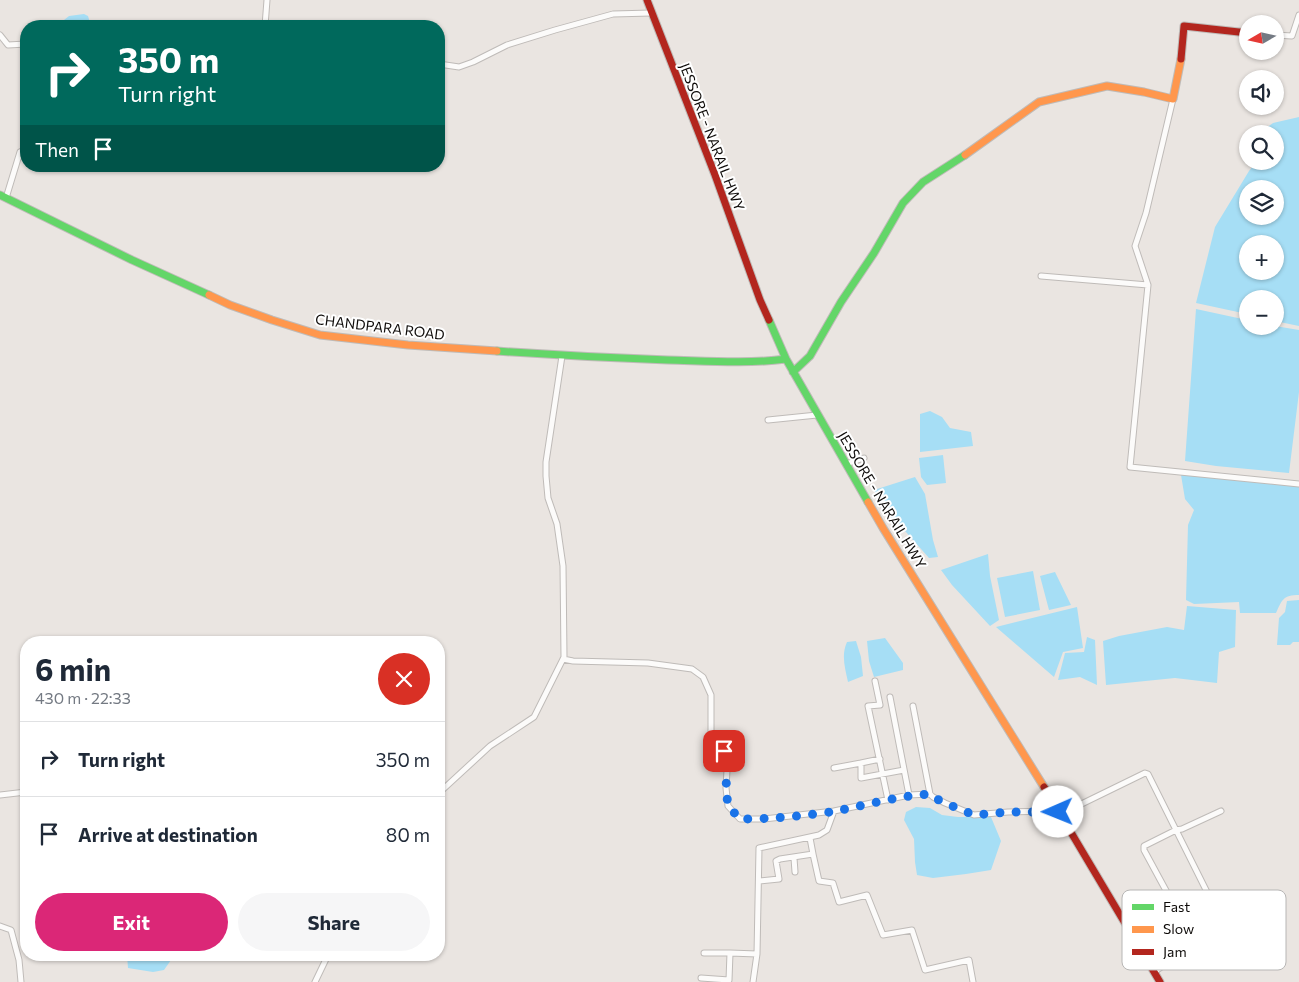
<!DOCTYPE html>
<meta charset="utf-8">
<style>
body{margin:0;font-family:Commissioner,sans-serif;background:#f6f6f7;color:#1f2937;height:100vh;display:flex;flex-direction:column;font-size:19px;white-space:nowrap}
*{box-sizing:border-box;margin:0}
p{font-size:16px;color:#747a83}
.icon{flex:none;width:28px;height:28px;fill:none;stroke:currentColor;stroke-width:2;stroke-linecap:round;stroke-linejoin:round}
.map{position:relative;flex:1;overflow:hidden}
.side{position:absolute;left:20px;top:636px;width:425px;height:325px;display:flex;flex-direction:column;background:#fff;border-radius:20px;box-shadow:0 1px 4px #0004}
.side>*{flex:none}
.top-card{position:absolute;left:20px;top:20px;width:425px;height:152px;border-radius:20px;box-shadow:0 1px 4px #0004;background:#00695c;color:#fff;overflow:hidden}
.needle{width:32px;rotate:261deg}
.controls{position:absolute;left:1239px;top:15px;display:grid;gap:10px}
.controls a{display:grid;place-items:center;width:45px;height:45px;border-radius:50%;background:#fff;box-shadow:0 1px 4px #0004;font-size:25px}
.pin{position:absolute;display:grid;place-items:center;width:42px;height:42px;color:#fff;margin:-21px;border-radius:10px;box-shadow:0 2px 8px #0006}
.me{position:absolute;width:55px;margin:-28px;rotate:269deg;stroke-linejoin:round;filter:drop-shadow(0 0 4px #0008)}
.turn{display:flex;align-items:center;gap:18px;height:105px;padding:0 15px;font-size:22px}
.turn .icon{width:65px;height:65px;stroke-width:2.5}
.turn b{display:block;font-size:35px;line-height:42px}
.then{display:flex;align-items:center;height:48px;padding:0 15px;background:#0003;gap:10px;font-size:19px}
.round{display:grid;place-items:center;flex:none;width:52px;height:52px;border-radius:26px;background:#f6f6f7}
.headline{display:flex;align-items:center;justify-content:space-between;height:85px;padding:0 15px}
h1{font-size:30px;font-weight:700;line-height:38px}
.action{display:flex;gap:10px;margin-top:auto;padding:10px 15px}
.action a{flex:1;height:58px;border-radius:30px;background:#db2777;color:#fff;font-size:20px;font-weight:700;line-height:58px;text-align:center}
.action a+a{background:#f6f6f7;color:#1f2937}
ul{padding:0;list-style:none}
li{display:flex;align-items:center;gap:15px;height:75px;padding:0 15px;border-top:1px solid #e0e1e3}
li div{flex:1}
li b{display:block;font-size:19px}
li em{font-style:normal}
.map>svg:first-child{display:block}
</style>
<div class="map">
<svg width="1299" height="982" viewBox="0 0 1299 982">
<rect width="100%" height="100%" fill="#eae5e1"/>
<path fill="#a6def5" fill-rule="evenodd" d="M84,14l4,2 3,10h-25l-2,-6 5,-4z
M1299,117v209l-24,-5v-22h-27l-1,15 -51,-11 19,-76 34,-56 8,-10h18v-27h-13v-3l11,-8zM1248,189h27v27h-27zM1248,244h27v27h-27z
M1196,309l51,11 1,6h27l24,4v62l-10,81 -73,-7 -31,-5z
M930,411l12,6 8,11 21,4 2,14 -53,6v-38z
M943,455l3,28 -19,2 -6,-8 -2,-19z
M1198,472l101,10v113c-16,0 -17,5 -23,18h-36l-1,-11 -45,2 -8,-4 2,-75 6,-15 -9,-11 -4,-24z
M915,477l10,17 8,46 5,17 -9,1 -31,-35 -6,1 -4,-13 -14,-21z
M988,554l2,22 9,44 -9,6 -38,-41 -11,-15z
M1033,571l7,39 -35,7 -8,-39z
M1055,572l16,33 -22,5 -9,-34z
M1299,600v42h-6l-3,3h-13l2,-27 6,-6 2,-11z
M1187,606l49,4 -1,37 -16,5 -2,31 -42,-5 -69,7 -3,-44 16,-5 48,-9 17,3z
M1077,607l6,41 -20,4 -9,25 -58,-50z
M1087,637l8,3 2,45 -17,-8 -22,3 7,-27 19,-1z
M885,638l18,25v7l-29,7 -5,-16 -2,-20z
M856,641l5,16 2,19 -15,6c-3,-14 -7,-27 -1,-40z
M916,807l14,1 12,7 16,2h33l10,24 -10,29 -25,4 -33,4 -16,-3 -2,-13 -1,-23 -10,-19 2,-8z
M127,955h44v5l-7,10 -11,2 -25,-4z"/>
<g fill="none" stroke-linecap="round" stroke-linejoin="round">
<g stroke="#bfbbb8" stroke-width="7">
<path id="street" d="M265,26l2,-26
M0,35l8,10 18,-1
M1275,35l17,1 7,-21
M439,64l20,3 14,-5 34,-17 48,-15 58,-16 38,-1
M1173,99l-27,114 -11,33 13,39 -18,182 169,17
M6,198l14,-46 6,-3
M1041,276l107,9
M768,420l49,-5
M846,464l18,-6
M563,659l10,2 75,2 44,6 11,8 8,18v48l13,8 3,19 -1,18 2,18 12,13h24l70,-8
M875,681l5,24 -12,1 20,94
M890,697l19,98
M913,706l17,88
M861,763l19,-4
M834,768l27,-5v15l43,-8
M439,793l51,-47 44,-29 30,-60 -1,-91 -6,-42 -9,-26 -2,-22v-14l16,-106
M0,795l26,-3
M1061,814l84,-41 3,1 76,152 -1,2 -28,16
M813,854l6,27 14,2 6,19 28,-7 16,40 29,-5 13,40 44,-10 4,22
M794,858l1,14
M760,881l19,-2 -3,-18 4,-2 33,-5 -3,-16
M0,926l11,4 8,30 2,22
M704,953h26
M1154,972l41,-28 -51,-94v-4l32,-16 6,-1 39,-18
M701,978l28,2 1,-27 27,1
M315,982l13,-27
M753,982l4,-28 2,-106 60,-13 8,-5 7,-19 75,-16 21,-1 3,3 12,6 29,12 34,-3 51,-1"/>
</g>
<g stroke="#bfbbb8" stroke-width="9">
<path id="fast" d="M0,195l132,65 77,35
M769,320l17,39 82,143
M497,351c57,4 114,7 171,9 39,1 79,4 118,-1
M793,372l17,-16 31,-54 33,-49 29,-50 20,-21 42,-27"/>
</g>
<g stroke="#bfbbb8" stroke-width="9">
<path id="slow" d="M965,155l74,-53 68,-16 37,6 29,7 8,-40
M209,295l21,10 42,15 48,15 88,10 89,6
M868,502l15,26 161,259"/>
</g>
<g stroke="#bfbbb8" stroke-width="9">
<path id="jam" d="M647,0l68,175 45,125 9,20
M1181,59l3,-33 64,7
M1044,787l116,195"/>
</g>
<use href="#street" stroke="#fcfbfa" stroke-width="5"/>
<use href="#fast" stroke="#63d668" stroke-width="7"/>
<use href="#slow" stroke="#ff974d" stroke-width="7"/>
<use href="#jam" stroke="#b3261e" stroke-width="7"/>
</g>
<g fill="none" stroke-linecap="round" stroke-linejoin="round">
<path stroke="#1a73e8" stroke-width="9" stroke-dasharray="0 16.2" d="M724,751l3,19 -1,18 2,18 12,13c30,0 66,-3 96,-8 31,-6 62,-15 94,-17l3,3 12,6 29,12 34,-3h50"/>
</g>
<g text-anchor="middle" stroke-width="4" stroke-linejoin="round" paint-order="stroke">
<g font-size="14" fill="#0e0b09" stroke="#fff">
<text transform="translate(712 137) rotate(69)" y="5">JESSORE - NARAIL HWY</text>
<text transform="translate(380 327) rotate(7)" y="5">CHANDPARA ROAD</text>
<text transform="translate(882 500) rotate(59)" y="5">JESSORE - NARAIL HWY</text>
</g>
</g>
<rect x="1122" y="890" width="164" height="80" rx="8" fill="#fff" stroke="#b7b6b5" stroke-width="1"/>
<rect x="1132" y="904" width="22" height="6" fill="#63d668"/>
<rect x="1132" y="926" width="22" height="7" fill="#ff974d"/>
<rect x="1132" y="949" width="22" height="6" fill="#b3261e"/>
<g font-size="14" fill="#0e0b09">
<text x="1163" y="912">Fast</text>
<text x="1163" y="934">Slow</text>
<text x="1163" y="957">Jam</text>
</g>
</svg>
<div class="controls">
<a><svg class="needle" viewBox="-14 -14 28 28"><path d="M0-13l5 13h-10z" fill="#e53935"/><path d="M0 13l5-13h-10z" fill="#747a83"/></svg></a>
<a><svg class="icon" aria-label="sound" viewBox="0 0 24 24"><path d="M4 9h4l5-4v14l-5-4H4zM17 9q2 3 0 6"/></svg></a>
<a><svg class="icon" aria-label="search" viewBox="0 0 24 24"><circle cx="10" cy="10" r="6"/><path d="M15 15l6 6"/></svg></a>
<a><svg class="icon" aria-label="layers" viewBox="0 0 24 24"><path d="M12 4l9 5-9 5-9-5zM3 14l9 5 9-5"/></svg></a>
<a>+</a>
<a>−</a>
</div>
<div class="pin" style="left:724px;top:751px;background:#d93025"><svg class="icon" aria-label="arrive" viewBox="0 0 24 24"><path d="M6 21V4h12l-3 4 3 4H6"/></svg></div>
<svg class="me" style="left:1058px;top:812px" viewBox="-20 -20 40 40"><circle r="19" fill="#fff"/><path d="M0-13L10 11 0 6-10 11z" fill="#1a73e8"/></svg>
<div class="top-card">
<div class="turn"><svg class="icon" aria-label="right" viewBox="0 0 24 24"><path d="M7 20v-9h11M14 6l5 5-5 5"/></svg><div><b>350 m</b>Turn right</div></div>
<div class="then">Then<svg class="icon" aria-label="arrive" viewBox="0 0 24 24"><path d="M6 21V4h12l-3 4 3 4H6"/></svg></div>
</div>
<section class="side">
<div class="headline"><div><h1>6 min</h1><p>430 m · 22:33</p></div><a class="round" style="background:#d93025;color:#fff"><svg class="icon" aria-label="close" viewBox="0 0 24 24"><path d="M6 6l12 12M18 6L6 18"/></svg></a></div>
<ul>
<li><svg class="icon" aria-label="right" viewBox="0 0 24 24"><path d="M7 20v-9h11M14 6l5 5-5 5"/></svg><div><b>Turn right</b></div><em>350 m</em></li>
<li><svg class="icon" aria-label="arrive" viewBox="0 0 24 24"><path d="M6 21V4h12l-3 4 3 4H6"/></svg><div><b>Arrive at destination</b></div><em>80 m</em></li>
</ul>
<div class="action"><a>Exit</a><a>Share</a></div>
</section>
</div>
